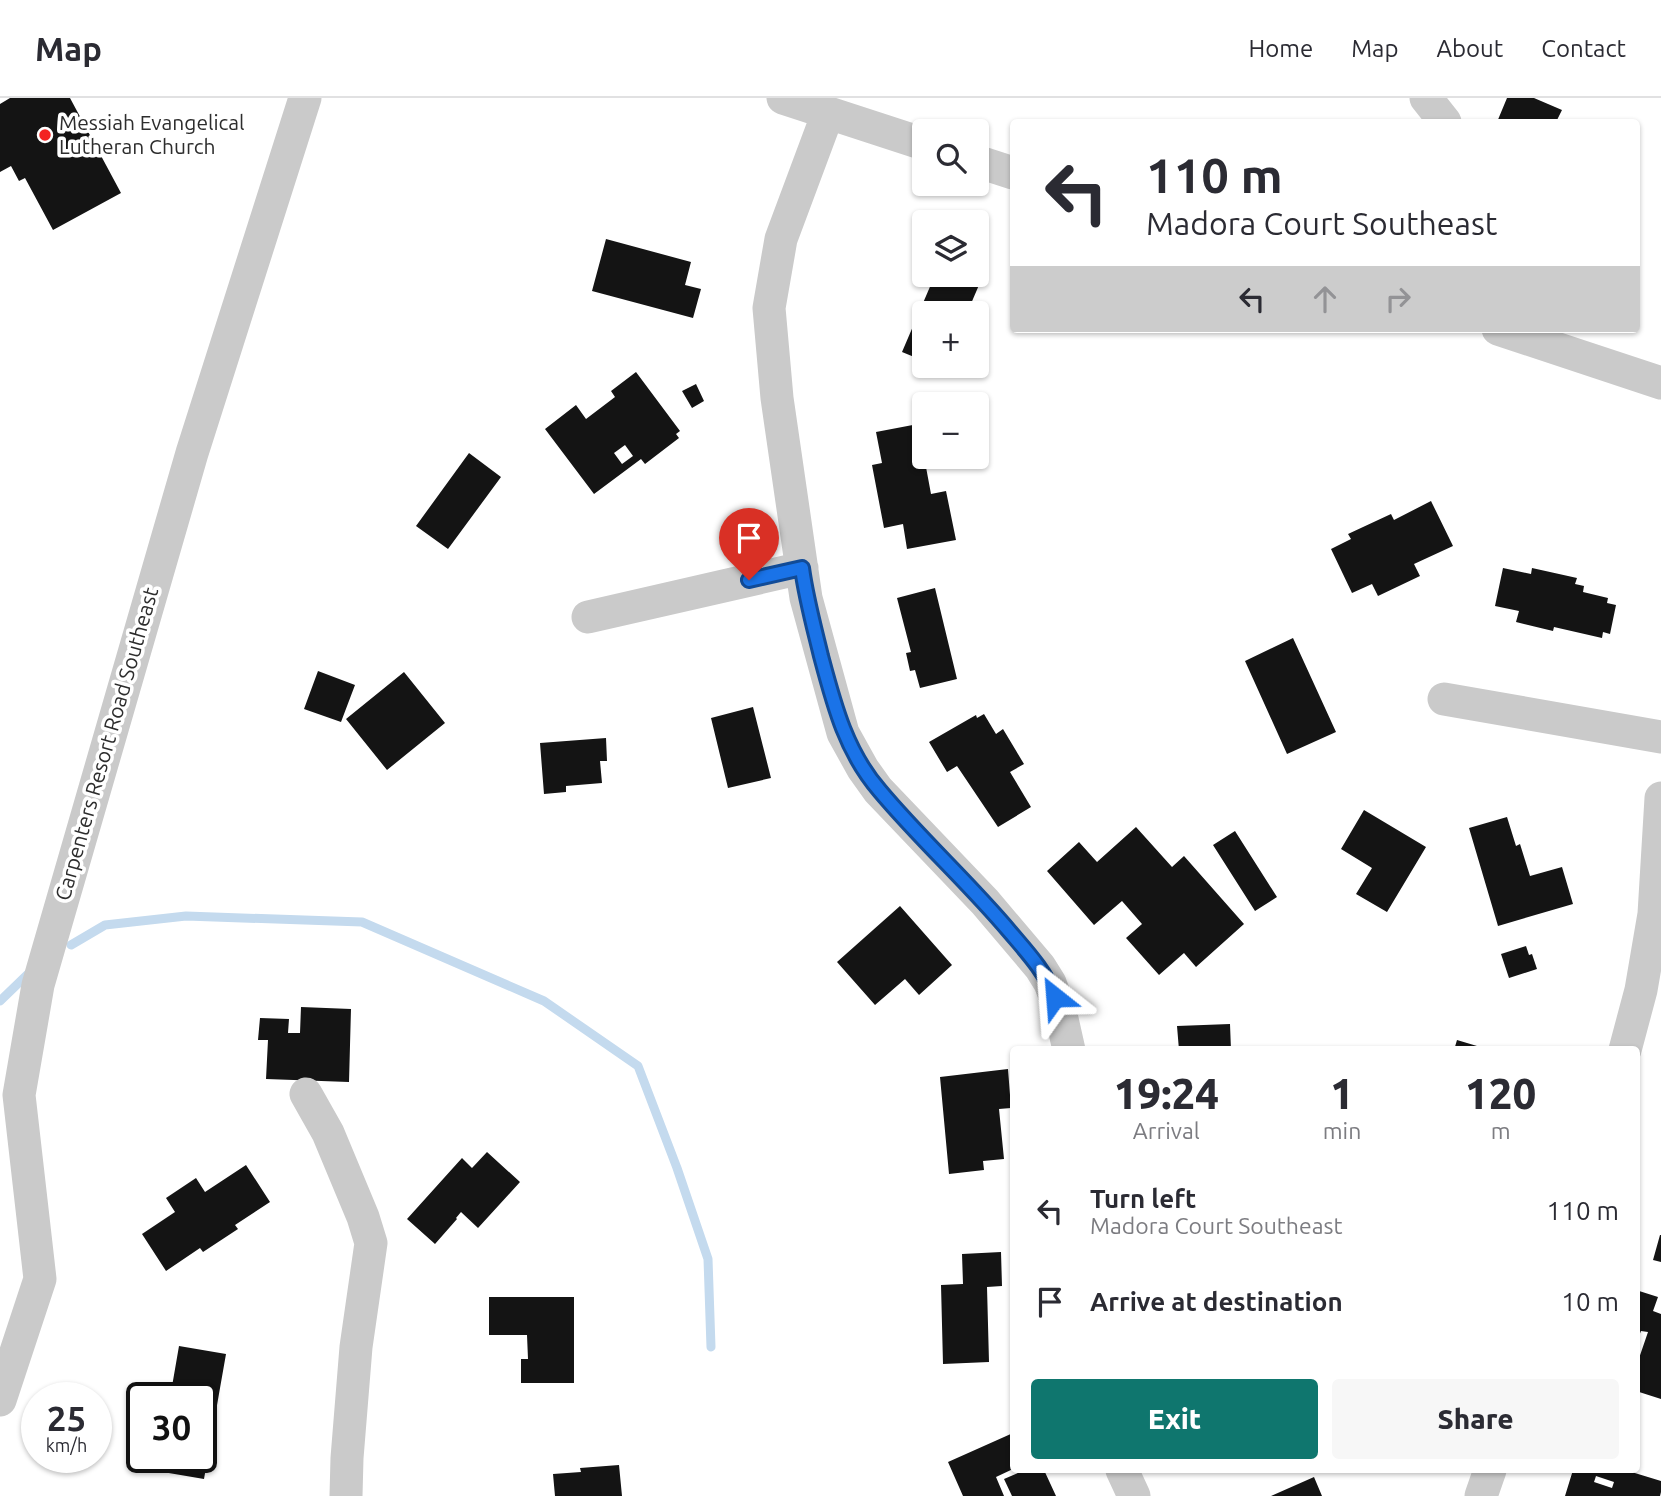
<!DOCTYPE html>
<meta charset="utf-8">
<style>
body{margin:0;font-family:Ubuntu,sans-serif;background:#f7f7f7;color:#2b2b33;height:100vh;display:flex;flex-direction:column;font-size:26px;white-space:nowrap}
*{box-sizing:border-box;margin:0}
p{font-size:23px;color:#7c7c81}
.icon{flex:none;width:38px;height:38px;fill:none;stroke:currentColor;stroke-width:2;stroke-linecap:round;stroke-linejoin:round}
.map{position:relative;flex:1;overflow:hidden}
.sheet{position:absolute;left:1010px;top:948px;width:630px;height:427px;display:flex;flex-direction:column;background:#fff;border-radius:7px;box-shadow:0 2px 5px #0004}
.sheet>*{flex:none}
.hud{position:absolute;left:1010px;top:21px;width:630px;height:214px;border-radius:7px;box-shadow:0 2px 5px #0004;background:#fff;color:#2b2b33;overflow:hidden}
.fabs{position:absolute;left:912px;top:21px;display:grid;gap:14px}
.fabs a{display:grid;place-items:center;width:77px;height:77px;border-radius:7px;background:#fff;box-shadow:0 2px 5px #0004;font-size:35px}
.speed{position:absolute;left:21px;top:1284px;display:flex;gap:14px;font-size:35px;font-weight:700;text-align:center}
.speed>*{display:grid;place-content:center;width:91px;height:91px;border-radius:50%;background:#fff;box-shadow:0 2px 5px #0004;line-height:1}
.speed small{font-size:18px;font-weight:400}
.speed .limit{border:4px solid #111;border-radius:10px;background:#fff;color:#111}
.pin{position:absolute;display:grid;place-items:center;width:60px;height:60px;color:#fff;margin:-72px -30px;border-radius:50% 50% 50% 0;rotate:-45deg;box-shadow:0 0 7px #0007}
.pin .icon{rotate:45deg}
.me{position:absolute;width:77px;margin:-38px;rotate:332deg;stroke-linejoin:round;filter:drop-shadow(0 0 5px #0008)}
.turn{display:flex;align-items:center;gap:24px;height:147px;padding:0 21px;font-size:32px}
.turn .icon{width:91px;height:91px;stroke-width:2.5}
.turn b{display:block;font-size:49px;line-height:60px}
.lanes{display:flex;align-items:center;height:66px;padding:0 21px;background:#0003;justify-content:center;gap:35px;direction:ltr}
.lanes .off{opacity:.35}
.eta{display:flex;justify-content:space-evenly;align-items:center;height:119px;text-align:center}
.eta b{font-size:42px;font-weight:800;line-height:49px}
.action{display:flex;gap:14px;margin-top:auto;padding:14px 21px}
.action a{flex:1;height:80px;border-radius:7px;background:#0f766e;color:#fff;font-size:28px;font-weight:800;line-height:80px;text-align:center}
.action a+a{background:#f7f7f7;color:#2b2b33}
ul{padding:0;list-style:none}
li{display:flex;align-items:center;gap:21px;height:91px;padding:0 21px}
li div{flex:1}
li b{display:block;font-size:26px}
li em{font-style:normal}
header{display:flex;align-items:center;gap:42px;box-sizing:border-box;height:98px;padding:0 35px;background:#fff;border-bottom:2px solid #e1e1e2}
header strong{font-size:33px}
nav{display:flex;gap:38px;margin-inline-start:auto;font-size:24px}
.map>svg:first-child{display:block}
</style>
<header>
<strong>Map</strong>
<nav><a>Home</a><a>Map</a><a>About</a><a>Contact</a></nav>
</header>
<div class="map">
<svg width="1661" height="1398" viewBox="0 0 1661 1398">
<rect width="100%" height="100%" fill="#fff"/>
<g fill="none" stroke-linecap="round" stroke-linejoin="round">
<path stroke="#c4daee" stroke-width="9" d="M71,847l34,-20 81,-9 176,6 182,79 94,65 39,102 31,91 3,88
M0,903l29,-28"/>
</g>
<path fill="#141414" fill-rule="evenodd" d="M10,0h60l51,95 -68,37 -28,-52 -6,3 -8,-15 -11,6v-68z
M1507,0h27l28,12 -6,12h-59z
M606,141l85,23 -6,23 16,4 -8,29 -101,-27z
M935,177h21l23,10 -12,28h-43v48l-22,-9z
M636,274l44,59 -4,3 3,4 -34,26 -4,-5 -47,35 -49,-65 31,-24 10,14 29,-22 -4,-6zM625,347l8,11 -11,8 -8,-11z
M696,286l8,17 -12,7 -10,-17z
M918,326l13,70 15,-3 10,49 -49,9 -4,-25 -19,4 -12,-63 10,-2 -6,-31z
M469,355l32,24 -53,72 -32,-23z
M1431,403l22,45 -39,18 6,12 -42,20 -6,-12 -20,9 -21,-44 20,-10 -3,-5 43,-20 3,6z
M1503,470l28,6 1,-6 45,10 -2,6 9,2 -1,6 25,6 -1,5 9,2 -6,29 -7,-2 -1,6 -48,-11 -1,4 -37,-9 3,-11 -24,-5z
M935,490l22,91 -37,9 -5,-18 -5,1 -4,-18 5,-1 -14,-54z
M1293,540l43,94 -49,22 -42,-93z
M318,573l37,14 -14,37 -37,-13z
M404,574l41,51 -58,47 -41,-51z
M753,609l18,71 -43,10 -17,-70z
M984,616l12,20 7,-5 21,35 -14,8 21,35 -33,20 -41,-61 -10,6 -18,-30 47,-27 1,3z
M606,640l1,23h-7l2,22 -36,3v6l-22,2 -4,-51z
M1364,712l62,37 -39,65 -31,-18 16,-26 -31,-19z
M1507,719l9,29 4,-2 10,32 32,-9 11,37 -75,22 -29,-98z
M1136,729l36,40 12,-11 60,68 -48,43 -12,-14 -25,22 -33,-37 16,-14 -20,-23 -28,24 -47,-54 32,-29 18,20z
M1235,733l42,66 -22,14 -42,-66z
M900,808l52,59 -33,30 -14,-16 -30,26 -38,-43z
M1526,848l3,9 3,-1 5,15 -28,9 -8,-24z
M301,909l50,2 -2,73 -83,-3 2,-39h-10l2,-22 29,1 -1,14h12z
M1230,926l1,26h-52l-2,-24z
M1457,942l30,9v1h-33z
M1008,971l3,39 -12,1 5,50 -21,2 1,9 -35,4 -9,-97z
M487,1054l33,30 -42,46 -17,-16 -5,6 1,1 -22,25 -28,-25 55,-61 10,10z
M246,1067l24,37 -35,23 3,4 -35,23 -3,-4 -34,23 -24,-37 33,-22 -9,-14 30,-20 9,14z
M1660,1137h1v27l-8,-2z
M1001,1154l1,34 -15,1 2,75 -46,2 -2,-79 22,-1 -1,-30z
M1636,1192l22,7 -5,14 8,3v85l-25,-8v-24l12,-35 -7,-1 -5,12z
M489,1199h85v86h-53v-24h7l-1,-24h-38z
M179,1248l47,8 -22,125 -47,-8 2,-13h42v-60h-31z
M1013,1335v36l-17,8 8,19h-41l-15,-34z
M619,1367l3,31h-67l-2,-22 28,-2 -1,-4z
M1025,1372h19l12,26h-44l-8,-17z
M1573,1372h52l36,11v11l-1,4h-95zM1596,1378l18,6 -2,6 -18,-6z
M1314,1379l8,19h-51z"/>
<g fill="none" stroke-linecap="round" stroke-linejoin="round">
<path stroke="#cacaca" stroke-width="33" d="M783,0l141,46
M1426,0l19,24
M828,15l-47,126 -12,69 8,90 29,200 37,135 20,36 15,21 107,112 55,65 10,16 10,27 9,40
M976,63l37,12
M1498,231l163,54
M588,519l214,-49
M1444,601l217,38
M1625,952l16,-60 13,-76 7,-116
M306,996l22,39 35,84 8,26 -15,104 -9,111 -1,38
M0,1302l40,-121 -21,-184 19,-110 154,-532 113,-355
M1122,1372l12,26
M1481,1398l9,-26"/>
</g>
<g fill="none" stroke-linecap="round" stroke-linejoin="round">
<g stroke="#114b97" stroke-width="18">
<path id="route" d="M749,482l53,-12c4,30 12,59 19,88 13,49 25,96 59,135 41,49 89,92 130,141 17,20 35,39 45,65"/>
</g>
<use href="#route" stroke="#1a73e8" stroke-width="12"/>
</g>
<circle fill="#f32321" stroke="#fff" stroke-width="2.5" cx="45" cy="37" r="7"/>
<g text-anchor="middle" stroke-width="7" stroke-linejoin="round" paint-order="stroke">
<g font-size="21" fill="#2d2d2d" stroke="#fff" text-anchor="start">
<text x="59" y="32">Messiah Evangelical<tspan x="59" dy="24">Lutheran Church</tspan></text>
</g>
<g font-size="21" fill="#2d2d2d" stroke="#fff">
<text transform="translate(107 646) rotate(-74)" y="7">Carpenters Resort Road Southeast</text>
</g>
</g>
</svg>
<div class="fabs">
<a><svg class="icon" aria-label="search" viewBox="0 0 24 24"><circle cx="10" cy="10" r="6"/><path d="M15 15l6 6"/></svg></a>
<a><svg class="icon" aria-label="layers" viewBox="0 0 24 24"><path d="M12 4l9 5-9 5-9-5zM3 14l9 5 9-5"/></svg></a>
<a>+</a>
<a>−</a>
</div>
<div class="speed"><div>25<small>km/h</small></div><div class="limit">30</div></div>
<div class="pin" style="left:749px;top:482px;background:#d93025"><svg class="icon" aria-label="arrive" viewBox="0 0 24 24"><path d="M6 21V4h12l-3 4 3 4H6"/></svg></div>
<svg class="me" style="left:1055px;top:899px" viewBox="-20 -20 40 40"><path d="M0-17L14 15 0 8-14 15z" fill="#1a73e8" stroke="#fff" stroke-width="4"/></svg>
<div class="hud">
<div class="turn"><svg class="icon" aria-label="left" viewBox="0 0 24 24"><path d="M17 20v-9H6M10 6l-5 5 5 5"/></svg><div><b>110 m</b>Madora Court Southeast</div></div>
<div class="lanes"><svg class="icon" aria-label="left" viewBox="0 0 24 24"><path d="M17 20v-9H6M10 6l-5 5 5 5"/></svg><svg class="icon off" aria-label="ahead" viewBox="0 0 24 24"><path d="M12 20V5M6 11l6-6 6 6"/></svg><svg class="icon off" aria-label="right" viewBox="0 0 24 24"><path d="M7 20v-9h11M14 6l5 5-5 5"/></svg></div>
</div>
<section class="sheet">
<div class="eta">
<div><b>19:24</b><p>Arrival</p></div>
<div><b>1</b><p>min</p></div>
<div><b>120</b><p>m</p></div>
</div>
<ul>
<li><svg class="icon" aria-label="left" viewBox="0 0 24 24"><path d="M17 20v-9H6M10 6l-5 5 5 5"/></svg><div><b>Turn left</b><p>Madora Court Southeast</p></div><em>110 m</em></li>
<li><svg class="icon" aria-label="arrive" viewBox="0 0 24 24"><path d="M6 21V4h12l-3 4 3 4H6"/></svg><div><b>Arrive at destination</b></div><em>10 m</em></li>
</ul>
<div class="action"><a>Exit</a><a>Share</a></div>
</section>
</div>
